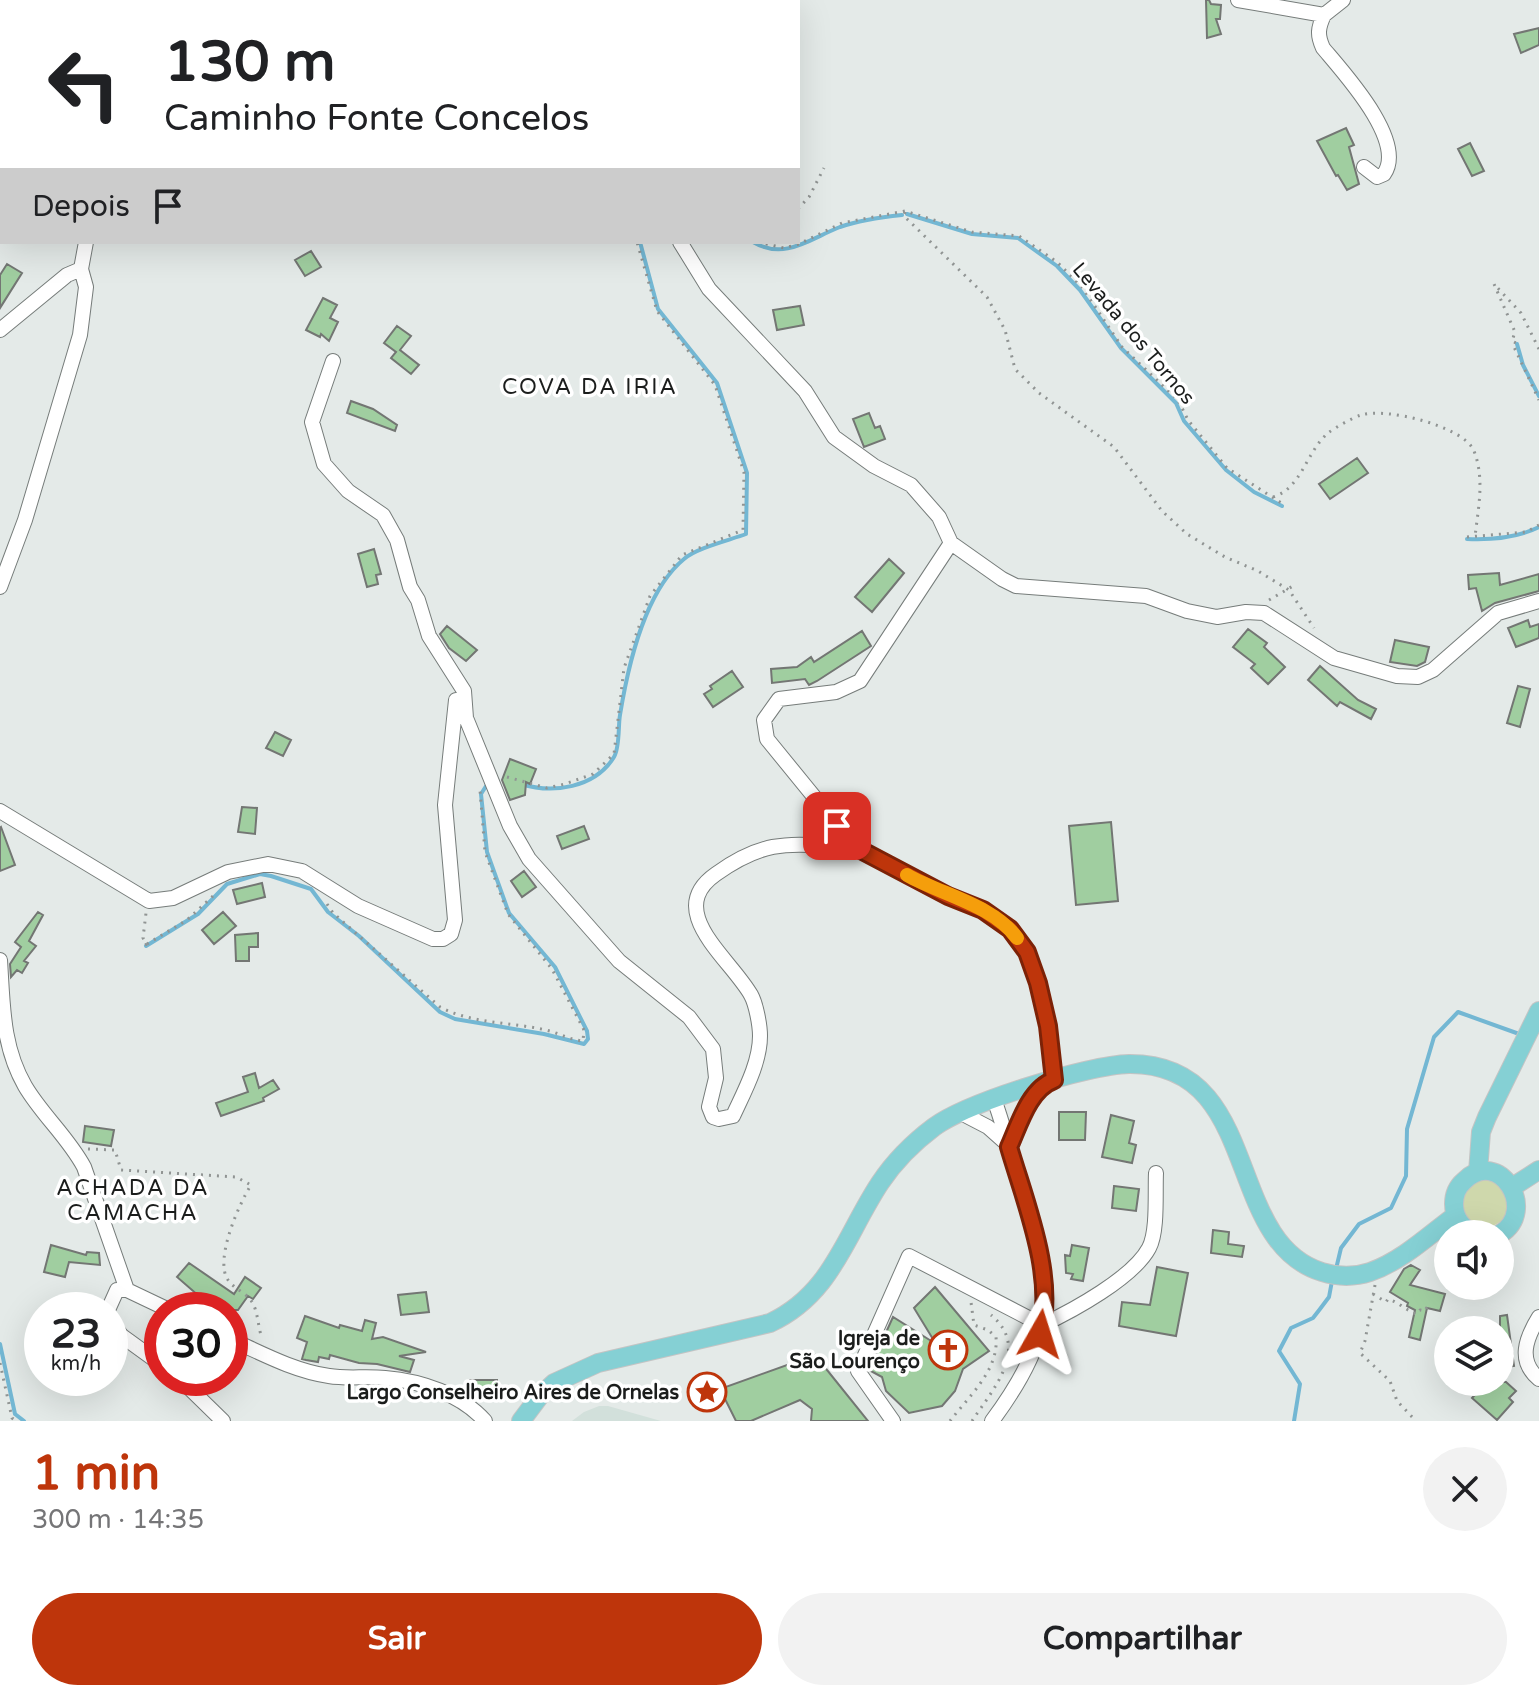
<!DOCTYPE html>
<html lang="pt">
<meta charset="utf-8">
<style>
body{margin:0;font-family:"Varela Round",sans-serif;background:#f2f2f2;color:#202124;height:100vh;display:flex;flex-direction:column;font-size:30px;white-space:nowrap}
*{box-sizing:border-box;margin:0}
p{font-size:26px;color:#757577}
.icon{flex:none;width:44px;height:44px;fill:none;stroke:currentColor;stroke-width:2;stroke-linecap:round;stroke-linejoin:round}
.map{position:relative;height:1421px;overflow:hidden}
.sheet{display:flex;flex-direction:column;background:#fff;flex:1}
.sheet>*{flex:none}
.top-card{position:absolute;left:0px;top:0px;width:800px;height:244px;box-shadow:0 8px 32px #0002;background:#fff;color:#202124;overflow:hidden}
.fabs{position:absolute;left:1434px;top:1220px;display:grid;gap:16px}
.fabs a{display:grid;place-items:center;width:80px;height:80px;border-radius:50%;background:#fff;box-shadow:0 8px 32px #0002;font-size:40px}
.speed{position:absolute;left:24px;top:1292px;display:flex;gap:16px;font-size:40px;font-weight:700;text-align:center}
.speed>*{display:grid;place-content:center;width:104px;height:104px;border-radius:50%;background:#fff;box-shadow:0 8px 32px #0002;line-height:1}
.speed small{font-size:20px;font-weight:400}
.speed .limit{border:12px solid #d22;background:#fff;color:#111}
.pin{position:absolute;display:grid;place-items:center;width:68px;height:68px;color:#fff;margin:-34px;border-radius:16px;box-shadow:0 4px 12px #0006}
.me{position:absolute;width:88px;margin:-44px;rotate:6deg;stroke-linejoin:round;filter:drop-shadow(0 0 6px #0008)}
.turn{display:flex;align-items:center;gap:28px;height:168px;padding:0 32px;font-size:36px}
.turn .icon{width:104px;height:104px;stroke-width:2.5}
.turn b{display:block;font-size:56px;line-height:68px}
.then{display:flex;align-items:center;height:76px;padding:0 32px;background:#0003;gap:16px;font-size:30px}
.round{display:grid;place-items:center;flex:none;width:84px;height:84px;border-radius:42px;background:#f2f2f2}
.overview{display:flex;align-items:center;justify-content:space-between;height:136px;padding:0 32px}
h1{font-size:48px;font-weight:700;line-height:60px;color:#be350b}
.cta{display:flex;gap:16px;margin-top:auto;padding:16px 32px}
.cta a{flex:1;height:92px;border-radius:48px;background:#be350b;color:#fff;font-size:32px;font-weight:700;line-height:92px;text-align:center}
.cta a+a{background:#f2f2f2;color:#202124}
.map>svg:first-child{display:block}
</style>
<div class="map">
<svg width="1539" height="1421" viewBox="0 0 1539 1421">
<rect width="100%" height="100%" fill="#e4eae8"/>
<path fill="#d2e0db" d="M599,1406h9l53,15h-89l12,-9z"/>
<path fill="#cfd8ac" d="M1461 1203a24 24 0 1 1 48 0a24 24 0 1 1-48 0Z"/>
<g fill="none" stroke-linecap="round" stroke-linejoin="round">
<path stroke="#73b7d3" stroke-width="4" d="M907,214l65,20 46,4 39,28 23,24 41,58 55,55 8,18 42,49 28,22 28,14
M753,242c32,19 58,-4 87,-15 20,-7 42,-10 62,-12
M1517,344l6,21 16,31
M1467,539c24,1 50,-1 72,-12
M521,784c32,10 74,4 93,-27 6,-10 4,-31 6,-42 8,-49 24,-123 64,-156 12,-11 46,-19 62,-25l1,-61 -30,-90 -59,-74 -18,-67
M146,946l52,-32 29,-30 33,-10 11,2 40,13 17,23 31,24 81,76 15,7 89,15 40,10 4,-5 -1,-8 -32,-64 -46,-54 -22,-61 -6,-58 7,-11
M1336,1269l5,-21 18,-24 32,-16 15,-32 1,-47 27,-92 24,-25 64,23
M0,1344l15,70 9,7
M1294,1421l6,-37 -21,-33 12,-23 22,-10 7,-9 9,-12 3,-16"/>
</g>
<path fill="#a0cea0" stroke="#737673" stroke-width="2" d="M1206,0h3l2,4 10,1 -1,14h-4l5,15 -14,4z
M1539,28v17l-18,8 -7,-19z
M1346,128l8,17 -5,2 10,37 -12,6 -9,-15 -2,1 -19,-35z
M1470,143l14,28 -12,5 -14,-27z
M311,251l10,16 -16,9 -10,-16z
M7,264l15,9 -22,35v-33z
M323,298l14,7 -7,13 8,4 -9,19 -8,-7 -1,3 -14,-7z
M800,306l4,19 -27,5 -4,-20z
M397,326l14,10 -11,14 19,15 -8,9 -20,-16 5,-6 -12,-9z
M351,401l22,8 24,16 -2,6 -48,-18z
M869,413l6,15 5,-2 5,13 -21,8 -11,-28z
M1357,458l11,15 -38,26 -11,-15z
M374,549l7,25 -5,1 2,9 -11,3 -9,-33z
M889,559l15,14 -32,39 -17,-15z
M1499,573l1,12 39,-11v17l-44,12 -13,8 -6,-23 -7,1 -1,-14z
M1528,620l2,7 9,-3v14l-23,9 -8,-19z
M447,626l30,24 -11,11 -17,-13 -9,-14z
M1248,629l19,14 -3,4 21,20 -17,17 -17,-16 4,-4 -22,-17z
M862,631l9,15 -54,35 -8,4 -4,-6 -33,4 -1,-14 26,-2 14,-10 3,5z
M1395,640l34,7 -4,15 -8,4 -27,-4z
M1320,666l38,34 18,9 -5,10 -31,-17 -3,4 -29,-26z
M732,671l11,16 -30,20 -9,-13 8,-5 -2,-3z
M1518,686l12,3 -10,38 -13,-4z
M275,732l16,8 -8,16 -17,-8z
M510,759l26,10 -6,15 -4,-2 -1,13 -15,5 -8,-20z
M242,807l15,1 -2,26 -17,-2z
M1111,822l7,79 -42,4 -7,-79z
M584,826l5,13 -27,10 -5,-13z
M1,827l14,38 -15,6v-43z
M524,871l12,16 -14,10 -11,-16z
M262,883l3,14 -28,7 -4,-14z
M38,912l5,3 -14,26 7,5 -12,15 4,2 -6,10 -5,-3 -6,7 -1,-13 11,-17 -6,-5z
M223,912l13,14 -22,18 -12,-14z
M258,933v14h-9v14h-13l-1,-26z
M255,1073l4,15 14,-8 6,9 -16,9 1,3 -43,15 -5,-13 32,-11 -5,-15z
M1059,1112h27l-1,28h-26z
M1111,1115l23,6 -5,22 7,2 -4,18 -30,-6z
M85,1126l29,4 -3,16 -28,-4z
M1114,1186l25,3 -3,22 -24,-3z
M1213,1230l16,2 -1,12 16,2 -2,11 -31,-4z
M51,1245l35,10 1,-3 12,1 1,12 -31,-3 -4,15 -21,-5z
M1072,1245l17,3 -6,33 -12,-2 2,-5 -7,-1 -1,-18 5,1z
M189,1263l45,31 11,-17 16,11 -8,11 -5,-3 -10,14h-23l-38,-33z
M1411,1265l9,5 -10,15 35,9 -5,17 -13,-3 -7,32 -11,-3 6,-27 -8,-4 1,-3 -18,-11 14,-23z
M1157,1267l31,6 -12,63 -57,-10 3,-24 28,3z
M935,1287l54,64 -26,18 -8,22 -13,15 -33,7 -23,-22 -4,-14 -13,-7 24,-53 43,27 -22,-36z
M426,1292l3,20 -28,3 -3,-20z
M1507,1315l7,51 -14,2v-52z
M305,1316l34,12 1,-3 22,6 3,-11 11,3 -4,16 11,-2 43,15 -27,4 15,4 -4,12 -33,-8 -18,-1 -29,-8 -1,4 -10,-2 -1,5 -12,-2 -4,-1 5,-17 -10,-4z
M815,1355l53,66h-57l1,-12 -12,-9 -49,21h-15l-16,-32z
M470,1380h27v12h-27z
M1487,1382h19l10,9 -7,7 4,4 -16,18 -25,-22z"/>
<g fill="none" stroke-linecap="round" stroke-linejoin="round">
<g stroke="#767c7a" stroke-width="16">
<path id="minor" d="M478,0l1,2
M1238,0l86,15c-6,13 -7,20 -1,33 20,24 84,93 61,126l-7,3 -13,-10
M0,6l2,4
M1324,15l19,-15
M680,242l29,47 96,102 29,46 40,29 37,19 28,32 12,26 51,36 14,7 130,10 41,15 30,6 29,-5 18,1 70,45 63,18 21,1 15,-7 65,-57 41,-12
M0,330l67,-55 14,-6
M333,361l-21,61 12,42 24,27 35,24 14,25 13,47 8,13 11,36 35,55 2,27 44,108 19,33 90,102 70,56 24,32 3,29 -7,29 4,10 6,2 14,-3c11,-24 27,-53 27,-80 0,-11 -4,-32 -9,-41 -21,-37 -88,-84 -35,-121 53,-38 78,-29 139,-27
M951,543l-91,138 -24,11 -57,7 -15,21 3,19 88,108 93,49 35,14 27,19 17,23 11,31 10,43 6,54
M0,587l25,-67 55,-185 6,-48 -5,-18 5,-27
M0,811l149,90 24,-3 55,-26 40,-8 34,7 56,35 75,33h10l8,-5 4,-14 -10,-115 11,-105
M0,960c3,45 2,86 25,126 17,29 43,51 59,81l43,123 42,20
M961,1113l27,14 18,16
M1009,1147l19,-41 14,-22
M108,1310l9,-20h10
M1539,1317c-13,21 -22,44 0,62
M110,1322l12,14 40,29
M1042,1325c30,-14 91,-47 107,-77 9,-17 6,-55 7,-75
M230,1339c31,14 64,32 99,37 18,3 37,0 56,2 36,3 76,16 100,43
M179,1378l44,43
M893,1421l-35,-50 51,-115 133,69
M992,1421c20,-27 41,-60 49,-93 12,-49 -10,-105 -24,-152 -7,-26 -14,-52 -23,-77"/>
</g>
<g stroke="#c4c4c4" stroke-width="20">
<path id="major" d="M1478,1172l3,-40 6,-15 52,-106
M1514,1186l25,-16
M1474,1234c-12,-6 -20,-16 -20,-30 0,-9 3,-17 10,-23 35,-35 75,30 36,53
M521,1421l18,-24 15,-14 44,-20 172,-40c62,-29 75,-87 110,-140 14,-21 34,-41 54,-56 34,-25 154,-62 195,-63 135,-1 93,177 193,208 16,5 33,5 48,0 32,-11 59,-37 86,-57"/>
</g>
<path stroke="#909493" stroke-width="3" stroke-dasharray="2 6" stroke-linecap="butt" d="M798,209l11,-12 15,-29
M905,212l-1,4 83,81 18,33 10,39 24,24 75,54 48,64 25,23 38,23 33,14 31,19 25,38
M758,242l26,6 15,-4 43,-21 63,-12 67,21 47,4 38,26 25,25 40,60 56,53 10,20 39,48 56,36
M1539,349l-18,-36 -27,-29 21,48 -3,9 4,2 -2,4 25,53
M1273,497c29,-9 33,-45 55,-64 8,-6 24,-15 33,-18 24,-8 103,11 113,36 11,28 4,58 1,86
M1467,537l59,-5 13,-7
M1269,600l24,-14
M507,777l40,11 18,-4 28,-10 21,-20 10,-86 26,-72 32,-41 61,-25 1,-58 -29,-87 -58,-74 -20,-69
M327,904l6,9 107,94c32,17 71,15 106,23 13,3 24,10 37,11l1,-11 -32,-61 -44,-55 -23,-62 -5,-62
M147,944l40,-24 26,-24
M145,945l2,-1 -4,-6 3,-25
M88,1149l27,1 6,20 115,7 15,8c-12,19 -37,75 -23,95 6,9 19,13 24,22 6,9 6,26 10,36
M1375,1285l-10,56 -5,12 30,28 7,20 19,20
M1373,1294l13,8 2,-3c11,3 18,12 29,15l3,-4 5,1 2,-4
M0,1363l12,55 4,3
M950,1421c19,-25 49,-51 46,-84l-8,-7 -14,-5 -3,-23
M972,1421c21,-32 59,-73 19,-106"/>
<use href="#minor" stroke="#fff" stroke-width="14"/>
<use href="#major" stroke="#85d0d4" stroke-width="18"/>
</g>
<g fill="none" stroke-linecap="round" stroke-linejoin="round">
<g stroke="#7c2207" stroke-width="20">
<path id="route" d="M837,826l18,21 93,49 35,14 27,19 17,23 11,31 10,43 6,54c-25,9 -35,45 -45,67 16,55 47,130 31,187"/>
</g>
<use href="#route" stroke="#be350b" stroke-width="14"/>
<path stroke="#f59e0b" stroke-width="14" d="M907,875c35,20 86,30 110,63"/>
</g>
<defs>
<g id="church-ring" transform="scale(2)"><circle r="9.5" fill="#fff" stroke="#be350b" stroke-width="1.5"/><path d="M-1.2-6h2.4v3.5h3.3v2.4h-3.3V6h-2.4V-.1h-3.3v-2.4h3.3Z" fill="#be350b"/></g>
<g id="sight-ring" transform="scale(2)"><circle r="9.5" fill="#fff" stroke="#be350b" stroke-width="1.5"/><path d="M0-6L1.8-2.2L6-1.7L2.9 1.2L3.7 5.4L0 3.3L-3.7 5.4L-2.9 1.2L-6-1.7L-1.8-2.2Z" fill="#be350b"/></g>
</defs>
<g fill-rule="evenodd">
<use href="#church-ring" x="948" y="1350"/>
<use href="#sight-ring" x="707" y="1392"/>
</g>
<g text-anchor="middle" stroke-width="7" stroke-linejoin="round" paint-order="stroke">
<g font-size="20" fill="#1b1d1c" stroke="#fff">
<text transform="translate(1134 333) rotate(50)" y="7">Levada dos Tornos</text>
</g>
<g font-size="20" font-weight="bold" fill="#1b1d1c" stroke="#fff" text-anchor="end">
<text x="920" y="1345">Igreja de<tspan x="920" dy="23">São Lourenço</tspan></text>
<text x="679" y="1399">Largo Conselheiro Aires de Ornelas</text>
</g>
<g font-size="22" letter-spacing="2" fill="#1b1d1c" stroke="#fff">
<text x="590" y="394">COVA DA IRIA</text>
<text x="133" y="1195">ACHADA DA<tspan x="133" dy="25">CAMACHA</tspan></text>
</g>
</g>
</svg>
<div class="fabs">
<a><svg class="icon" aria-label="sound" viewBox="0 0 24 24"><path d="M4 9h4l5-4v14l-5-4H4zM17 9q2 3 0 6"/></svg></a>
<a><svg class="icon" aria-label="layers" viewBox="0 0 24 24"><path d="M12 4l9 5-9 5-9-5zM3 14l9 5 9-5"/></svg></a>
</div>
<div class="speed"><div>23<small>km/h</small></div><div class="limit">30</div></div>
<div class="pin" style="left:837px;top:826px;background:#d93025"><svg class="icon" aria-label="arrive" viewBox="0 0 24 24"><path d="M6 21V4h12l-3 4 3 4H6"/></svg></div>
<svg class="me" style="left:1040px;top:1334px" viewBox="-20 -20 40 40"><path d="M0-17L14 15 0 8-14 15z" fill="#be350b" stroke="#fff" stroke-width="4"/></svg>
<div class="top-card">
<div class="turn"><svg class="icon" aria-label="left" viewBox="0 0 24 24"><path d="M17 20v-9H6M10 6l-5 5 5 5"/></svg><div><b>130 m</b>Caminho Fonte Concelos</div></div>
<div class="then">Depois<svg class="icon" aria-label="arrive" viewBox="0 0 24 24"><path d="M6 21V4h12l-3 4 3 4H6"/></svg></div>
</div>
</div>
<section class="sheet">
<div class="overview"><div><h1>1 min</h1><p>300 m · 14:35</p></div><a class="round"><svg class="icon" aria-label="close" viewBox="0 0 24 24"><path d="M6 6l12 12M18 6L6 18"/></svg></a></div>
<div class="cta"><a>Sair</a><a>Compartilhar</a></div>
</section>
